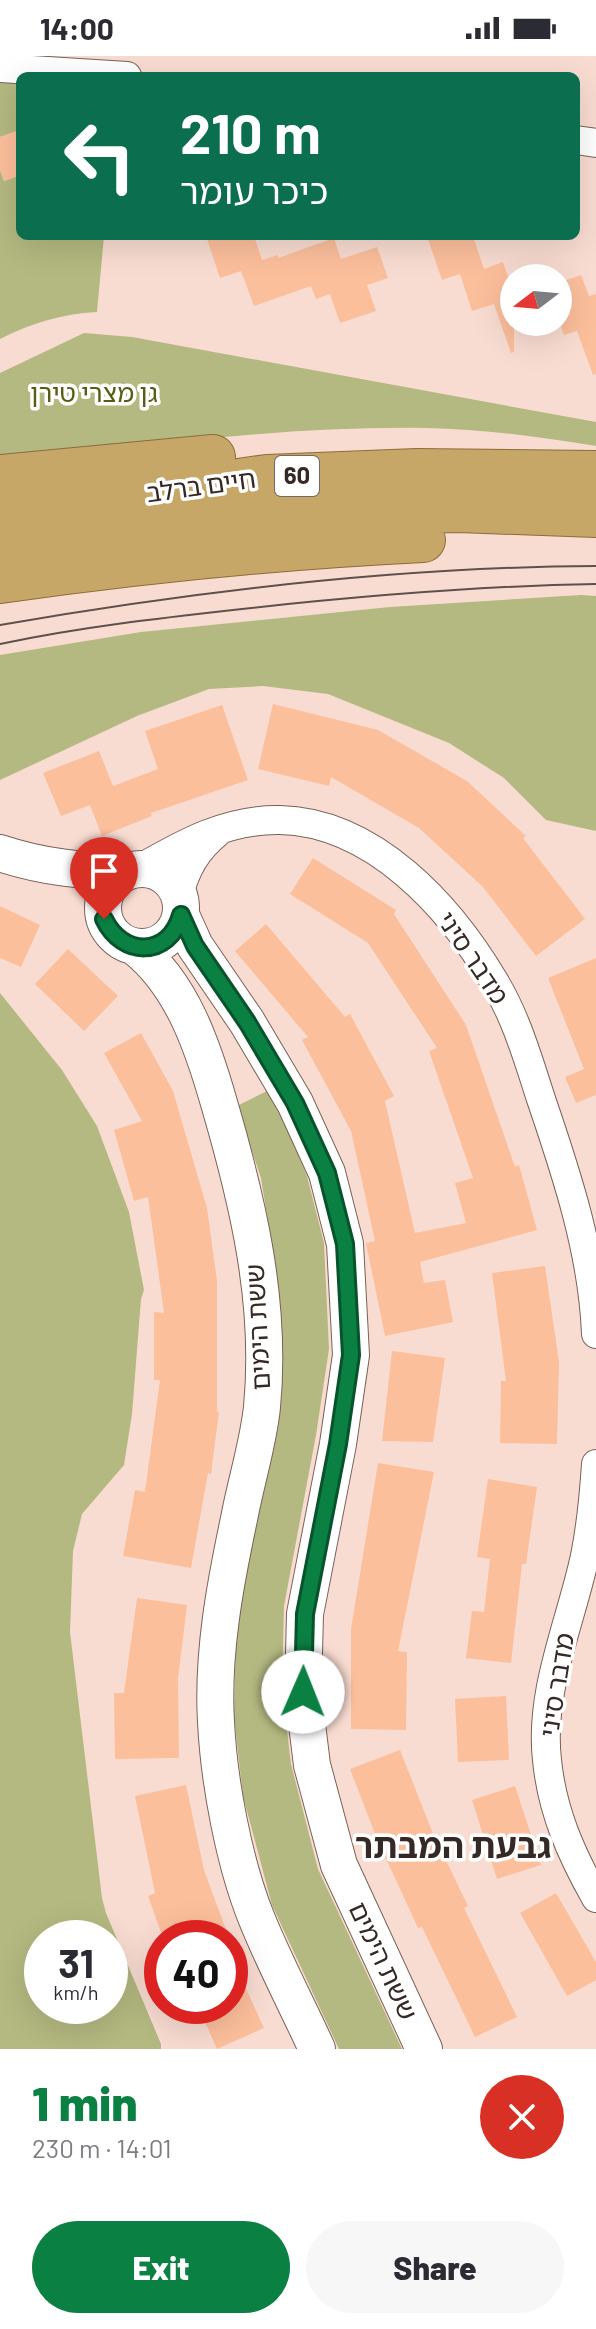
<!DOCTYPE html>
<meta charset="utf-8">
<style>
body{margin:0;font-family:Barlow,"Noto Sans Hebrew",sans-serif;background:#f7f7f7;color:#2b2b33;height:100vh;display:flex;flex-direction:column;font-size:30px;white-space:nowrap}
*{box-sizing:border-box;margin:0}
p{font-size:26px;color:#7c7c81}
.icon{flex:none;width:44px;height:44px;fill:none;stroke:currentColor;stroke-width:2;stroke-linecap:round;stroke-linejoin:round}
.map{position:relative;height:1993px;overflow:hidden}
.drawer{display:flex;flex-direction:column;background:#fff;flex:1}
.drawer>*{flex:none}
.top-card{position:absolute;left:16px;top:16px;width:564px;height:168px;border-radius:12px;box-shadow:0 8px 32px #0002;background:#0b6e4f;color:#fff;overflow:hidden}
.needle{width:52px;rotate:254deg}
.buttons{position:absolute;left:500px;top:208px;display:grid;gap:16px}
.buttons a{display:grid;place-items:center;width:72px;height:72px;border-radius:50%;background:#fff;box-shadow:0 8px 32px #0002;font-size:40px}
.speed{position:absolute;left:24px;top:1864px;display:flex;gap:16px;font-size:40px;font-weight:700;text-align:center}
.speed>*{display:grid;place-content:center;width:104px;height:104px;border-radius:50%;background:#fff;box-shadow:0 8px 32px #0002;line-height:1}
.speed small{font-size:20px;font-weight:400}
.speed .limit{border:12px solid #d22;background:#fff;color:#111}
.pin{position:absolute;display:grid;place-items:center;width:68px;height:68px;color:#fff;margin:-82px -34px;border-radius:50% 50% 50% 0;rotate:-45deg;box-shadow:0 0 8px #0007}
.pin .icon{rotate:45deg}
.me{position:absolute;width:88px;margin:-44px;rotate:1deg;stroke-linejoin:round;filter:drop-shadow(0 0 6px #0008)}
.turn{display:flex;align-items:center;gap:28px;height:168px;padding:0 32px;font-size:36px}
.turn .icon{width:104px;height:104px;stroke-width:2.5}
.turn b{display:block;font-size:56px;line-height:68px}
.round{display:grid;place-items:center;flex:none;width:84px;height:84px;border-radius:42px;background:#f7f7f7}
.headline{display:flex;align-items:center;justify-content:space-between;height:136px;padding:0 32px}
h1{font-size:48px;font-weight:800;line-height:60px;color:#0b8043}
.cta{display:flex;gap:16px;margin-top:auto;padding:16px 32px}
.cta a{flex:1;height:92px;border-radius:48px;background:#0b8043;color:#fff;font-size:32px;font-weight:800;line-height:92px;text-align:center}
.cta a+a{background:#f7f7f7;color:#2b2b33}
.status{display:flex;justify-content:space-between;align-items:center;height:56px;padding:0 40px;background:#fff;direction:ltr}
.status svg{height:22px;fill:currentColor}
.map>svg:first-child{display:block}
</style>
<div class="status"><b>14:00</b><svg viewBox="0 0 49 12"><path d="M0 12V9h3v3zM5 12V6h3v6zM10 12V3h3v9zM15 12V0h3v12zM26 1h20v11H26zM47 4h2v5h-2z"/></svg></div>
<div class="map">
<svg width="596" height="1993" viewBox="0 0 596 1993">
<rect width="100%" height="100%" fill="#f9dcd1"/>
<path fill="#b4b981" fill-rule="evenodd" d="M0,20l20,1v53l-20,7z
M0,114l4,11 16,-6v61h84l-7,76c-36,2 -65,11 -97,27z
M84,277l48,4 464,85v24c-56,-9 -113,-17 -170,-18 -142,-2 -285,18 -426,31v-86z
M581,539l15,1v235l-50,-11 -42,-42 -55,-35 -121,-49 -65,-8 -54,3 -72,27 -137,64v-125l141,-23 249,-25z
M0,937l62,77 35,56 32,86 15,78 -3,9 -9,115 -8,51 -42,49 -9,37 -3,81 32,266 4,15 55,131v5h-161zM110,1882v68h-68v-68z
M271,1033l36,87 17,67 5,106 -13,86 -32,171 -2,82 9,76 27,105 84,180h-63l-67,-144 -29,-109 -9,-79 2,-87 20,-114 14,-51 13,-104 -7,-89 -15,-94 -24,-72z"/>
<path fill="#fcbf9c" d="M20,74v45l-16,6 -4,-11v-33z
M206,180h48l8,24 16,-5v3l56,-20 7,21 36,-12 11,31 -21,7 9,26 -36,12 -10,-29 -14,5 -5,-13 -57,20 -13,-35 -21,7z
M427,180h46l11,33 19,-7 11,32v58l-3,1 -17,-49 -22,7 -12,-37 -18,6z
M581,219l8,21 7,-2v80l-3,1 -16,-44 -13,4 -6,-16v-36z
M273,648l105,26 89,51 59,55 -3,2 62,81 -49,37 -53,-69 -64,-59 -88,-51 -2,9 -71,-17z
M222,649l26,75 -97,33 1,3 -50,20 -12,-31 -29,11 -18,-43 56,-22 14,35 45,-17 -13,-38z
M313,802l83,52 -2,4 72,111 49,142 4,-2 18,65 -117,32 4,21 21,-3 8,42 -68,14 -19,-93 9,-2 -24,-110 -49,-91 6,-3 -73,-86 31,-27 79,93 5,-3 44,82 -9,5 30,132 51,-10 -11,-40 18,-5 -44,-127 8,-3 -69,-105 -78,-49z
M0,850l40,19 -19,42 -21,-9z
M68,893l50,47 -34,35 -49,-47z
M596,902v137l-20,8 -11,-26 19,-8 -36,-91z
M141,977l32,58 34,117 10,73v131h2l-8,62 -3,-1 -17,95 -68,-12 12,-66 10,2 15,-112h-6v-68l10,1 -16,-116 -14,4 -20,-71 28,-9 -38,-68z
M545,1210l14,96 -2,82 -57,-1 1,-62h5l-14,-108z
M392,1295l53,7 -12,84 -51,-1z
M378,1407l56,9 -36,179 9,1 -1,78 -55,-1v-100z
M488,1423l49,8 -11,77h-4l-11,99 -45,-5 6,-47 12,1 6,-53 -13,-2z
M137,1542l50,7 -9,74 1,79 -64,1 -1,-66h10z
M506,1640l3,64 -51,2 -3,-63z
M400,1694l32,81 36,75 -4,2 53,109 -42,20 -53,-110 -4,1 -41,-89 -27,-70z
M186,1729l18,85 25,68h-66l-15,-42 7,-3 -20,-97z
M515,1730l26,79 -44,14 -25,-79z
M556,1837l40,69v18l-29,16 -47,-83z
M230,1898l34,74 -47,21 -19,-43h32z"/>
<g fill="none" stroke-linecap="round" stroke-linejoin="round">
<g stroke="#7a6157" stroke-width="30">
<path id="minor" d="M0,12l127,8
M576,84l20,3
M139,813c45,-26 88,-50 141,-49 94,2 170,87 214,161 22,36 34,78 47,118 26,76 52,155 55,235
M179,838c7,-25 17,-44 38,-61
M596,1408c-2,31 -5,62 -11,92 -14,66 -46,135 -38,204 5,51 24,94 49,138"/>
</g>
<g stroke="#7a6157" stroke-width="38">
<path id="tertiary" d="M0,797c42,14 82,18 126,19
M103 852a39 39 0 1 1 78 0a39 39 0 1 1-78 0Z
M181,859l14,31 52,76 48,81 32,70 18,71 6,111 -13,89 -33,170 -2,78 9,73 27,100 85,184
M135,891c47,37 68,100 84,156 29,99 53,200 43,304 -4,38 -16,74 -23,112 -14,66 -27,135 -23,203 3,60 18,140 40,195 18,45 41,88 61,132"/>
</g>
<g stroke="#8a6d38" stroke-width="46">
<path id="trunk" d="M0,421l213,-20
M0,459l267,-38 150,-6 179,2
M0,492l117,-18 154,-16 188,-4 137,5
M0,525c141,-20 281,-34 423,-41"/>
</g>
<use href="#minor" stroke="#fff" stroke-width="28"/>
<use href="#tertiary" stroke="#fff" stroke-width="36"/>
<use href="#trunk" stroke="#c7a768" stroke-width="44"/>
<path stroke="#5f504b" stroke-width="2" d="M0,569c196,-34 397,-58 596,-59
M0,588c80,-17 161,-26 242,-35 118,-13 236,-23 354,-25"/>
</g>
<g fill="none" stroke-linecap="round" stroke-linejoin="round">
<g stroke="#07532c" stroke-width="20">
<path id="route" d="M104,863c18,38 65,39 77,-4l14,31 52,76 48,81 32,70 18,71 6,111 -13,89 -33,170 -2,78"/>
</g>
<use href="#route" stroke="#0b8043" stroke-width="14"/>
</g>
<g text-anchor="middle" stroke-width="7" stroke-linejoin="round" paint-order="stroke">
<rect fill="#fff" stroke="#716966" stroke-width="2" x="275" y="400" width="44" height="40" rx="6"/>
<g font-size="24" font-weight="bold" fill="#342925">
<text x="297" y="428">60</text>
</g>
<g font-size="26" fill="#5a5c14" stroke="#fff">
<text x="94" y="346">גן מצרי טירן</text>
</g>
<g font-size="26" fill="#342925" stroke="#fff">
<text transform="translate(201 430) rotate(-8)" y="9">חיים ברלב</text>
<text transform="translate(473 902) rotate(56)" y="9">מדבר סיני</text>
<text transform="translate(258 1271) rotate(-93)" y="9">ששת הימים</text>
<text transform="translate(557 1629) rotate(-81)" y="9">מדבר סיני</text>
<text transform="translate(383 1905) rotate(65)" y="9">ששת הימים</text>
</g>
<g font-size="34" font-weight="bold" fill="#342925" stroke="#fff">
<text x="453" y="1802">גבעת המבתר</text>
</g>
</g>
</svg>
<div class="buttons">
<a><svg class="needle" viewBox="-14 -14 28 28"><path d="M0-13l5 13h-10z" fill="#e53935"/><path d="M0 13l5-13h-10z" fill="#7c7c81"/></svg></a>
</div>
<div class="speed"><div>31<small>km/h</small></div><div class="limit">40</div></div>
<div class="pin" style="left:104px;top:863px;background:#d93025"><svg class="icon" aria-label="arrive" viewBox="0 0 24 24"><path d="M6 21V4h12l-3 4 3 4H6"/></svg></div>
<svg class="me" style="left:303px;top:1636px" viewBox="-20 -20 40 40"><circle r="19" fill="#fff"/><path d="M0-13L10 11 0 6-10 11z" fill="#0b8043"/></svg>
<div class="top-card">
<div class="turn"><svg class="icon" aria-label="left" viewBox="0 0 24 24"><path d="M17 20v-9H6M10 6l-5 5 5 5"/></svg><div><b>210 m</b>כיכר עומר</div></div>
</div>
</div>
<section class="drawer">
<div class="headline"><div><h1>1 min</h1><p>230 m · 14:01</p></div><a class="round" style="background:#d93025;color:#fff"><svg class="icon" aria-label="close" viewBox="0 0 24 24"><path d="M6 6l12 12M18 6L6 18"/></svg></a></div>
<div class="cta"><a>Exit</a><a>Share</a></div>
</section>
